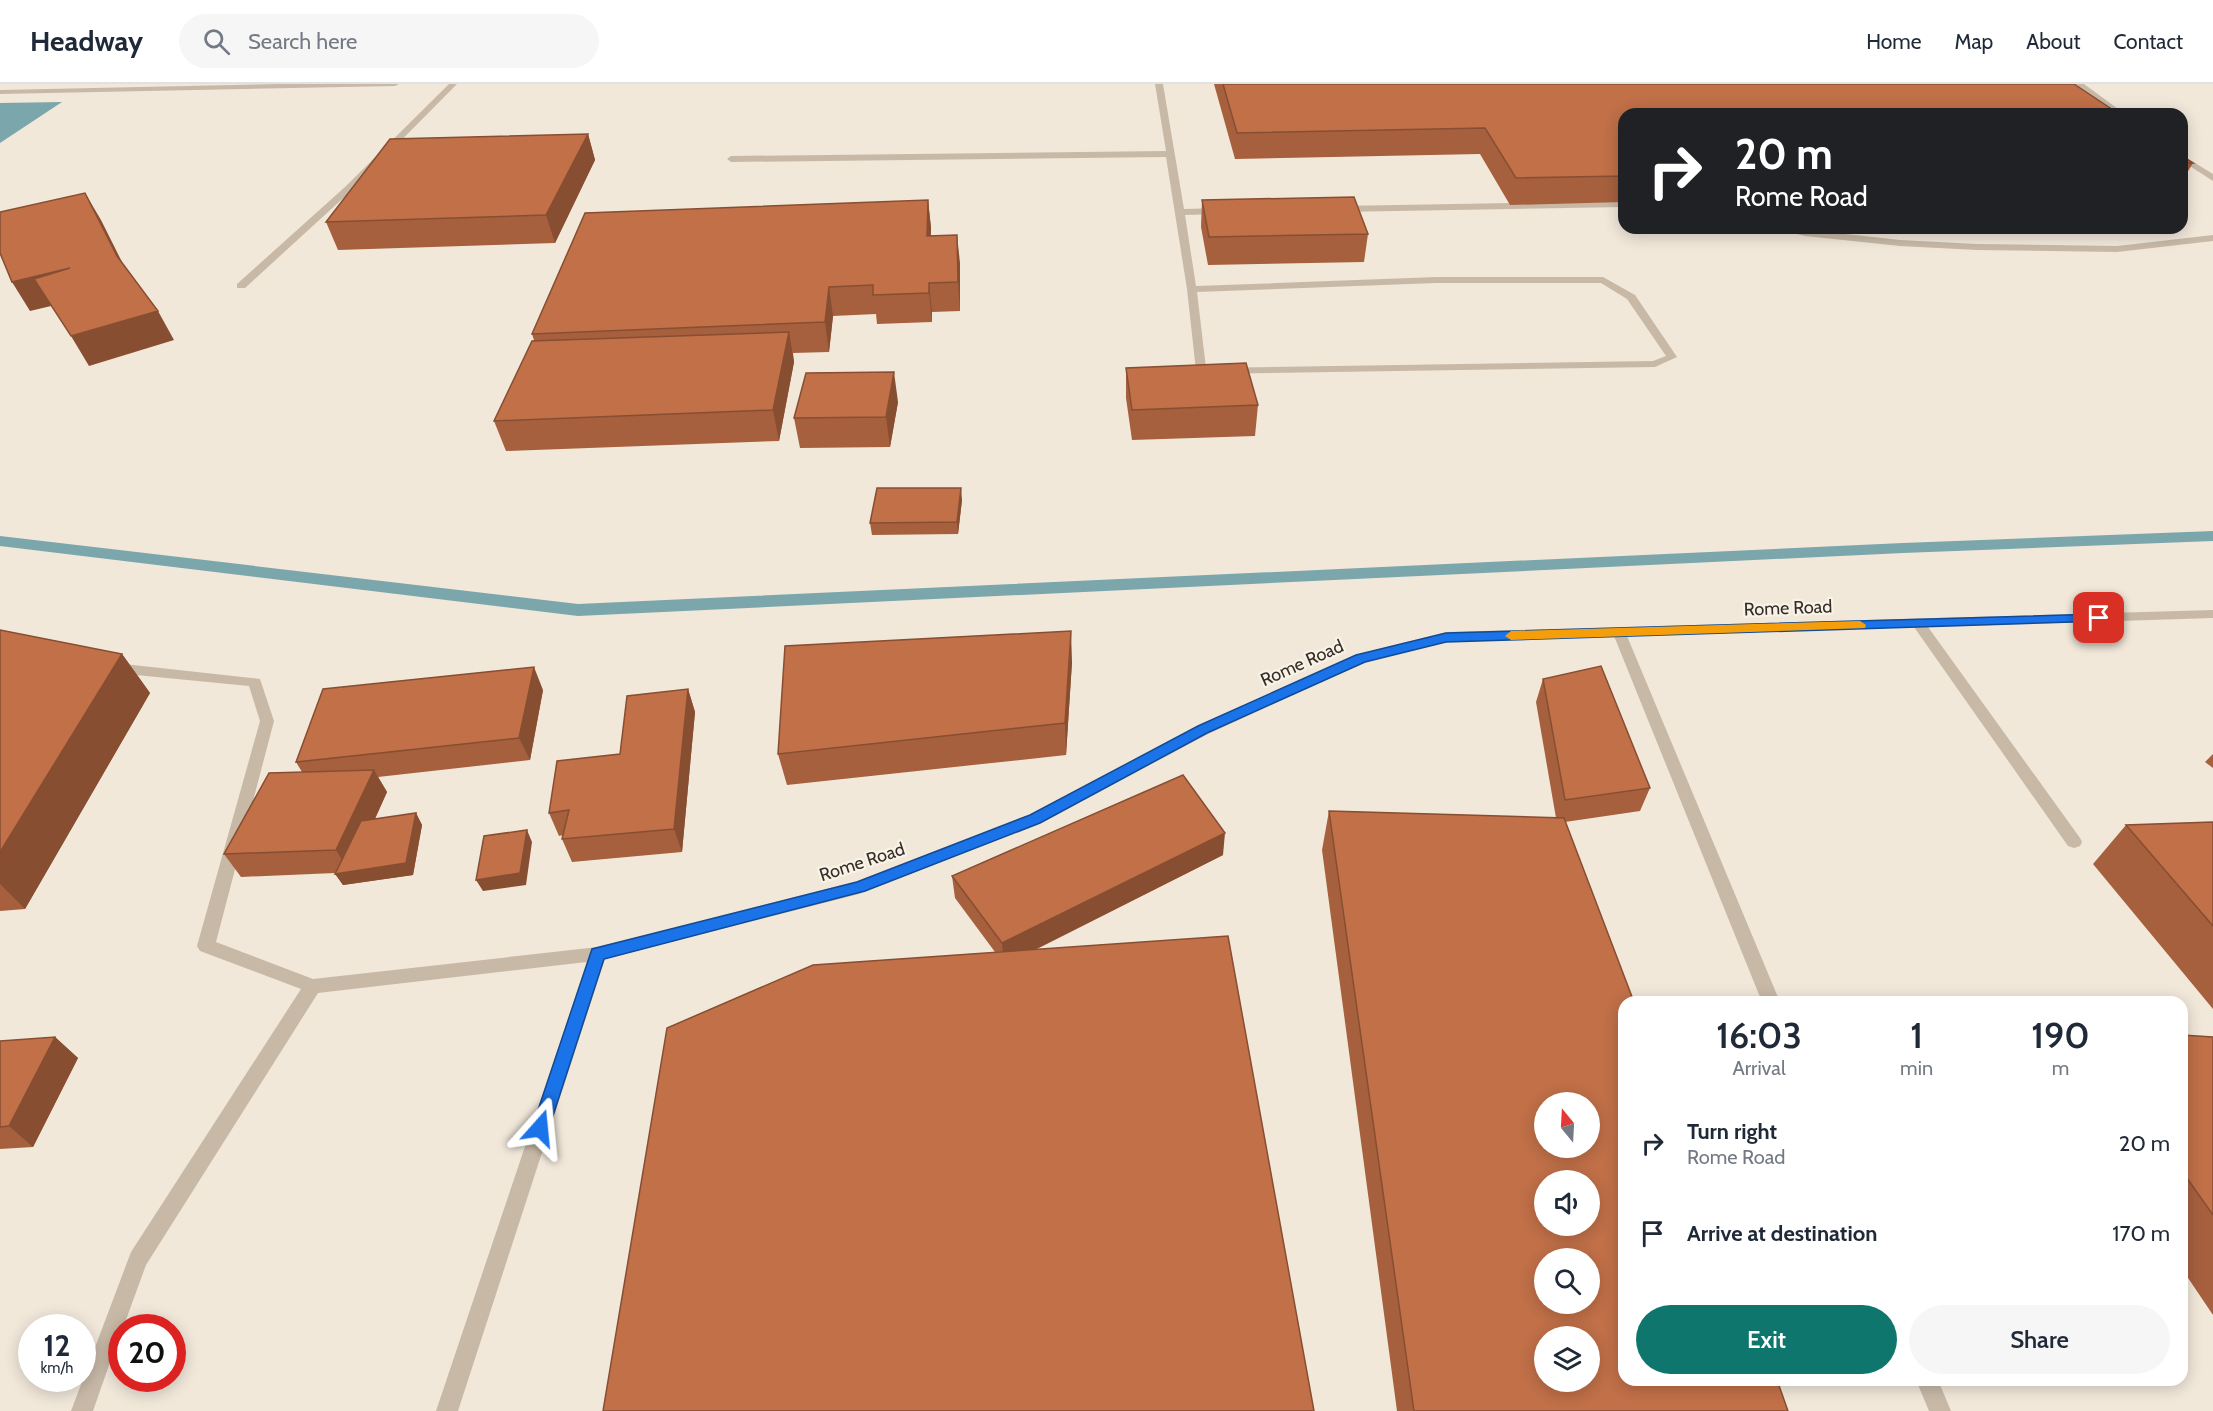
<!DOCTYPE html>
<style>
body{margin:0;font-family:Cabin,sans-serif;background:#f6f6f7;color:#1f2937;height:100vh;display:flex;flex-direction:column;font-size:22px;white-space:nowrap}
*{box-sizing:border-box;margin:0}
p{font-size:20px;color:#747a83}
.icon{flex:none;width:33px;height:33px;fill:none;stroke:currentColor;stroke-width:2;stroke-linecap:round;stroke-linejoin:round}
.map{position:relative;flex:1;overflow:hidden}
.details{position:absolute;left:1618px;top:912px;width:570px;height:390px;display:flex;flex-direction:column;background:#fff;border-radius:18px;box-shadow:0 3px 15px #0003}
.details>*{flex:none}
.hud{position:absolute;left:1618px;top:24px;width:570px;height:126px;border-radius:18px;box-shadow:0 3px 15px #0003;background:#202124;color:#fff;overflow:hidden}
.needle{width:39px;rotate:342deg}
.buttons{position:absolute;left:1534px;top:1008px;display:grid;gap:12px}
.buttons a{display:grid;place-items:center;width:66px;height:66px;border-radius:50%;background:#fff;box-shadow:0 3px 15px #0003;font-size:30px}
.speed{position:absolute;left:18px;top:1230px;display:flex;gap:12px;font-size:30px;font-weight:700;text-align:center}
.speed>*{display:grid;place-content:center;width:78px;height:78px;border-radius:50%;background:#fff;box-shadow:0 3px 15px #0003;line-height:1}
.speed small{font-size:15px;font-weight:400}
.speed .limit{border:9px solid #d22;background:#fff;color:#111}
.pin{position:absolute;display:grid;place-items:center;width:51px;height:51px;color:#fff;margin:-26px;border-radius:12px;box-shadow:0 3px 9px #0006}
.me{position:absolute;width:66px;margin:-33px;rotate:18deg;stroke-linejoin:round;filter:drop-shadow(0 0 4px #0008)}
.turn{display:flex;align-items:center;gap:21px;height:126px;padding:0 18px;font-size:27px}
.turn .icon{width:78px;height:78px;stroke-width:2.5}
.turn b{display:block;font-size:42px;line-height:51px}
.eta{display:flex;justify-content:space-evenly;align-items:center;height:102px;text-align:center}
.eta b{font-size:36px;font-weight:600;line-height:42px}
.primary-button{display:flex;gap:12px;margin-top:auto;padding:12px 18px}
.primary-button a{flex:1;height:69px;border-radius:36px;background:#0f766e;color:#fff;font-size:24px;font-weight:600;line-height:69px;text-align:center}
.primary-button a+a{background:#f6f6f7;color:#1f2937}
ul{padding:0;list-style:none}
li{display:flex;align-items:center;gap:18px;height:90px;padding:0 18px}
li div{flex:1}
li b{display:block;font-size:22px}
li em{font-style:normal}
header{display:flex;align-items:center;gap:36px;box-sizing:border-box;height:84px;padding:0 30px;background:#fff;border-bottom:2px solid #e0e1e3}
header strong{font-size:28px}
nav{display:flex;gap:33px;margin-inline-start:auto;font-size:21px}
.search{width:420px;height:54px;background:#f6f6f7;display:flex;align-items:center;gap:15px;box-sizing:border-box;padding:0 21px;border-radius:33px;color:#747a83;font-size:22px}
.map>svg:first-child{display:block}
</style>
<header>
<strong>Headway</strong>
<div class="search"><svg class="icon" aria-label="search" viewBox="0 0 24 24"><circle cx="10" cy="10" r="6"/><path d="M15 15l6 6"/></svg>Search here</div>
<nav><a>Home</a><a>Map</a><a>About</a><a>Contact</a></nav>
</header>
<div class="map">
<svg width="2213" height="1327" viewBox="0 0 2213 1327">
<rect width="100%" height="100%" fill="#f1e8da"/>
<path fill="#7ba6ac" d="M62,18l-62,41v-40z"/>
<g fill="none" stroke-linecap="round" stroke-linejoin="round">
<path fill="#7ba6ac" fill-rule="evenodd" d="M2213,447v10l-310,12 -1325,63 -578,-70v-10l578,68 1325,-61z"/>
<path fill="#c8b9a7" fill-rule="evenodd" d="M280,0h119l-4,2 -395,8v-4z
M449,0h8l-106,107 -106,97h-8v-4l108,-97z
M1155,0h8l21,125 37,-1 5,3 -5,3 -36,1 11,71 240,-9h167l32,18 42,62 -22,10 -454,7 -5,-3 -9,-82 -21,-132 -435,5 -4,-3 4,-3 435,-5zM1436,199h165l26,16 39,57 -13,5 -447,7 -9,-76z
M2075,0h9l41,30h-9z
M2182,71l31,19v7l-31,-20z
M1624,117v6l-286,5 -5,-3 5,-3z
M1771,144h21l108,12 77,4 140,2 96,-11v6l-96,11 -140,-2 -77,-4 -95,-10z
M2213,526v8l-285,9 152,211 2,4 -2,4 -6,2 -6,-2 -154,-219 -287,9 153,366h-18l-148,-366 -168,6 -81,20 -157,72 -167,89 -182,71 -254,65 -147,452h-22l151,-449 -269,31 -172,272 -23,63h-1l-29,83h-22l60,-159 170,-263 -101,-38 -3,-5 63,-225 -11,-35 -134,-13 -5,-2 -2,-3 2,-3 5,-2 145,16 14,42 -58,221 97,37 285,-32 259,-66 172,-66 169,-89 158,-71 90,-23z
M1916,1296h22l13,31h-22z"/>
</g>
<path fill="#a6603e" d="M1214,0h860l-450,30v88l-114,3 -30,-51 -245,5z
M588,50l7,26 -40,83 -217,7 -12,-28z
M2182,72l11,7 -11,18z
M928,116l3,28v8l29,27v48l-28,1v10l-55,2 -1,-10 -43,2 -4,36 -36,1 1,9 -15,79 -273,10 -12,-30 40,-81 -2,-6z
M1202,116l166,34 -4,28 -156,3 -7,-38z
M1126,284l132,37 -3,31 -123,4 -6,-42z
M898,318l-8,45 -90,1 -6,-30z
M962,416l-4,34 -86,1 -2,-12z
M0,546l122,24 28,39 -125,216 -25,2z
M1072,578l-6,93 -279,30 -9,-31z
M1543,595l107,109 -10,23 -75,11 223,589h-391l-75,-561 7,-39 227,7 -20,-116z
M688,605l7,23 -13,140 -110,10 -10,-23 1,-4 -4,1 -10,-23 71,-59z
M543,606l-13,70 -152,17 9,15 -12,27 41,-6 6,12 -9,50 -70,10 -8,-12 -94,4 -17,-23 78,-82 -6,-10z
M2213,670v14l-8,-6z
M2213,738v187l-120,-145 33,-39z
M1223,771l-188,95 -40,2 -40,-54 -3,-22z
M2182,951l31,2v278l-31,-46z
M55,953l23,21 -45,89 -33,2v-108z"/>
<path fill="#874e32" d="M588,50l7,26 -40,83 -9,-28z
M85,109l16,27 32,64 -16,-28z
M928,116l3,28 -1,36 -3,-28z
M957,151l3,28v48l-2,-29z
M70,184l-19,38 -21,5 -18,-29z
M929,199l3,29v10l-3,-29z
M829,203l4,29 -4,36 -4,-30z
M158,227l16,29 -85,26 -18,-30z
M789,248l5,30 -15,79 -6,-31z
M894,288l4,30 -8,45 -4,-30z
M961,404l1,12 -4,34 -1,-12z
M1071,547l1,31 -6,93 -1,-32z
M122,570l28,39 -125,216 -25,-25v-32z
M534,583l9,23 -13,70 -11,-22z
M688,605l7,23 -13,140 -8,-23z
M374,686l13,22 -36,79 65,-58 6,12 -9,50 -70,10 -8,-11 14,-2 -13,-22z
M527,746l5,12 -6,43 -43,6 -7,-11z
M1225,749l-2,22 -219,110 -2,-22z
M55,953l23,21 -45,89 -24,-21z"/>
<path fill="#c17048" stroke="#874e32" stroke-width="1.5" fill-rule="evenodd" d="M1223,0h851l45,30h-495v62l-108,2 -31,-50 -248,5z
M588,50l-42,81 -220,7 64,-83z
M2182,72l11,7h-11z
M85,109l32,63 41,55 -87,25 -37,-57 36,-11 -58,14 -12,-29v-41z
M1354,113l14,37 -159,3 -7,-37z
M928,116l-1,36 30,-1 1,47 -29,1v10l-56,2v-10l-44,2 -4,35 -293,12 53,-121z
M789,248l-16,78 -279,11 38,-80z
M1246,279l12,42 -126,5 -6,-42z
M894,288l-8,45 -92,1 12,-45z
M877,404h84l-4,34 -87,1z
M0,546l122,24 -122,198z
M1071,547l-6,92 -287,31 7,-108z
M1601,582l49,122 -85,12 -22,-121z
M534,583l-15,71 -223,24 27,-73z
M688,605l-14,140 -112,10 7,-29 -20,3 8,-52 63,-7 7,-58z
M374,686l-38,80 -112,4 45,-81z
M1183,691l42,58 -223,110 -50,-67z
M1329,727l235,7 70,184h-10v378h153l11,31h-374zM1545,1018h45v46h-45zM1545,1096h45v46h-45zM1545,1174h45v46h-45zM1545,1252h45v46h-45z
M416,729l-10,50 -71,11 26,-53z
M2213,738v104l-87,-101z
M527,746l-7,43 -44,7 8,-44z
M1228,852l86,475h-711l64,-383 146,-63z
M2182,951l31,2v178l-31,-44z
M55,953l-46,89 -9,1v-86z"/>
<path fill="#1a73e8" stroke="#114b97" stroke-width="1.5" d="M2099,530l5,1 2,3 -2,3 -658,21 -81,20 -158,71 -167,90 -175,68 -261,68 -55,169 -2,6 -7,2 -6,-2 -2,-6 60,-179 265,-67 173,-67 168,-89 158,-71 90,-22z"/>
<path fill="#f59e0b" d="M1860,537l6,4 -1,3 -354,12 -6,-4 6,-5z"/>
<g text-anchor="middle" stroke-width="4.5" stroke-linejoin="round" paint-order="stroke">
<g font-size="18" fill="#352d27" stroke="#f8f2e7">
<text transform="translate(1788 524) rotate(-2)" y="6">Rome Road</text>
<text transform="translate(1302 579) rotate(-24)" y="6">Rome Road</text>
<text transform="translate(862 778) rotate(-18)" y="6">Rome Road</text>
</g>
</g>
</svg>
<div class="buttons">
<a><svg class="needle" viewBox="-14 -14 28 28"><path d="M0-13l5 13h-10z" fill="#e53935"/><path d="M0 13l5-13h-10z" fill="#747a83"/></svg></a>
<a><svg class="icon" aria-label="sound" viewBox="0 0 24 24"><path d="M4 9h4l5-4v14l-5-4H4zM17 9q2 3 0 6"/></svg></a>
<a><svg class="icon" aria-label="search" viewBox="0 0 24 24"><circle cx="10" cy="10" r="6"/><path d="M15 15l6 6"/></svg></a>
<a><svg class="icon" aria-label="layers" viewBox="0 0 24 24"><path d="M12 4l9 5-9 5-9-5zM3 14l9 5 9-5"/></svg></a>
</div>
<div class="speed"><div>12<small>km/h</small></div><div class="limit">20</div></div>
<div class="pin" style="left:2099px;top:534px;background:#d93025"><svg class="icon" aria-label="arrive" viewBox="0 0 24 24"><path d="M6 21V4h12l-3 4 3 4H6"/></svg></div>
<svg class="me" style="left:540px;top:1044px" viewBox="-20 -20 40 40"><path d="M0-17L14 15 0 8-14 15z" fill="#1a73e8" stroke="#fff" stroke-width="4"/></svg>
<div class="hud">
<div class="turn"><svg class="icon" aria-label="right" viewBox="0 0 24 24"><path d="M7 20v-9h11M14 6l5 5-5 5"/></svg><div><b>20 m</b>Rome Road</div></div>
</div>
<section class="details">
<div class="eta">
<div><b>16:03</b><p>Arrival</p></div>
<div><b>1</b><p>min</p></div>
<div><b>190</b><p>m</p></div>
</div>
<ul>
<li><svg class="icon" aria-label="right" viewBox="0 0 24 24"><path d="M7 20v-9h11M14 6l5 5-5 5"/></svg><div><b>Turn right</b><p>Rome Road</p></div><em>20 m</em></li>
<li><svg class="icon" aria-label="arrive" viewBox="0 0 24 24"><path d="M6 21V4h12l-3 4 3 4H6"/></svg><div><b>Arrive at destination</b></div><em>170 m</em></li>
</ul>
<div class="primary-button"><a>Exit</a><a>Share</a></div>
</section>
</div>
